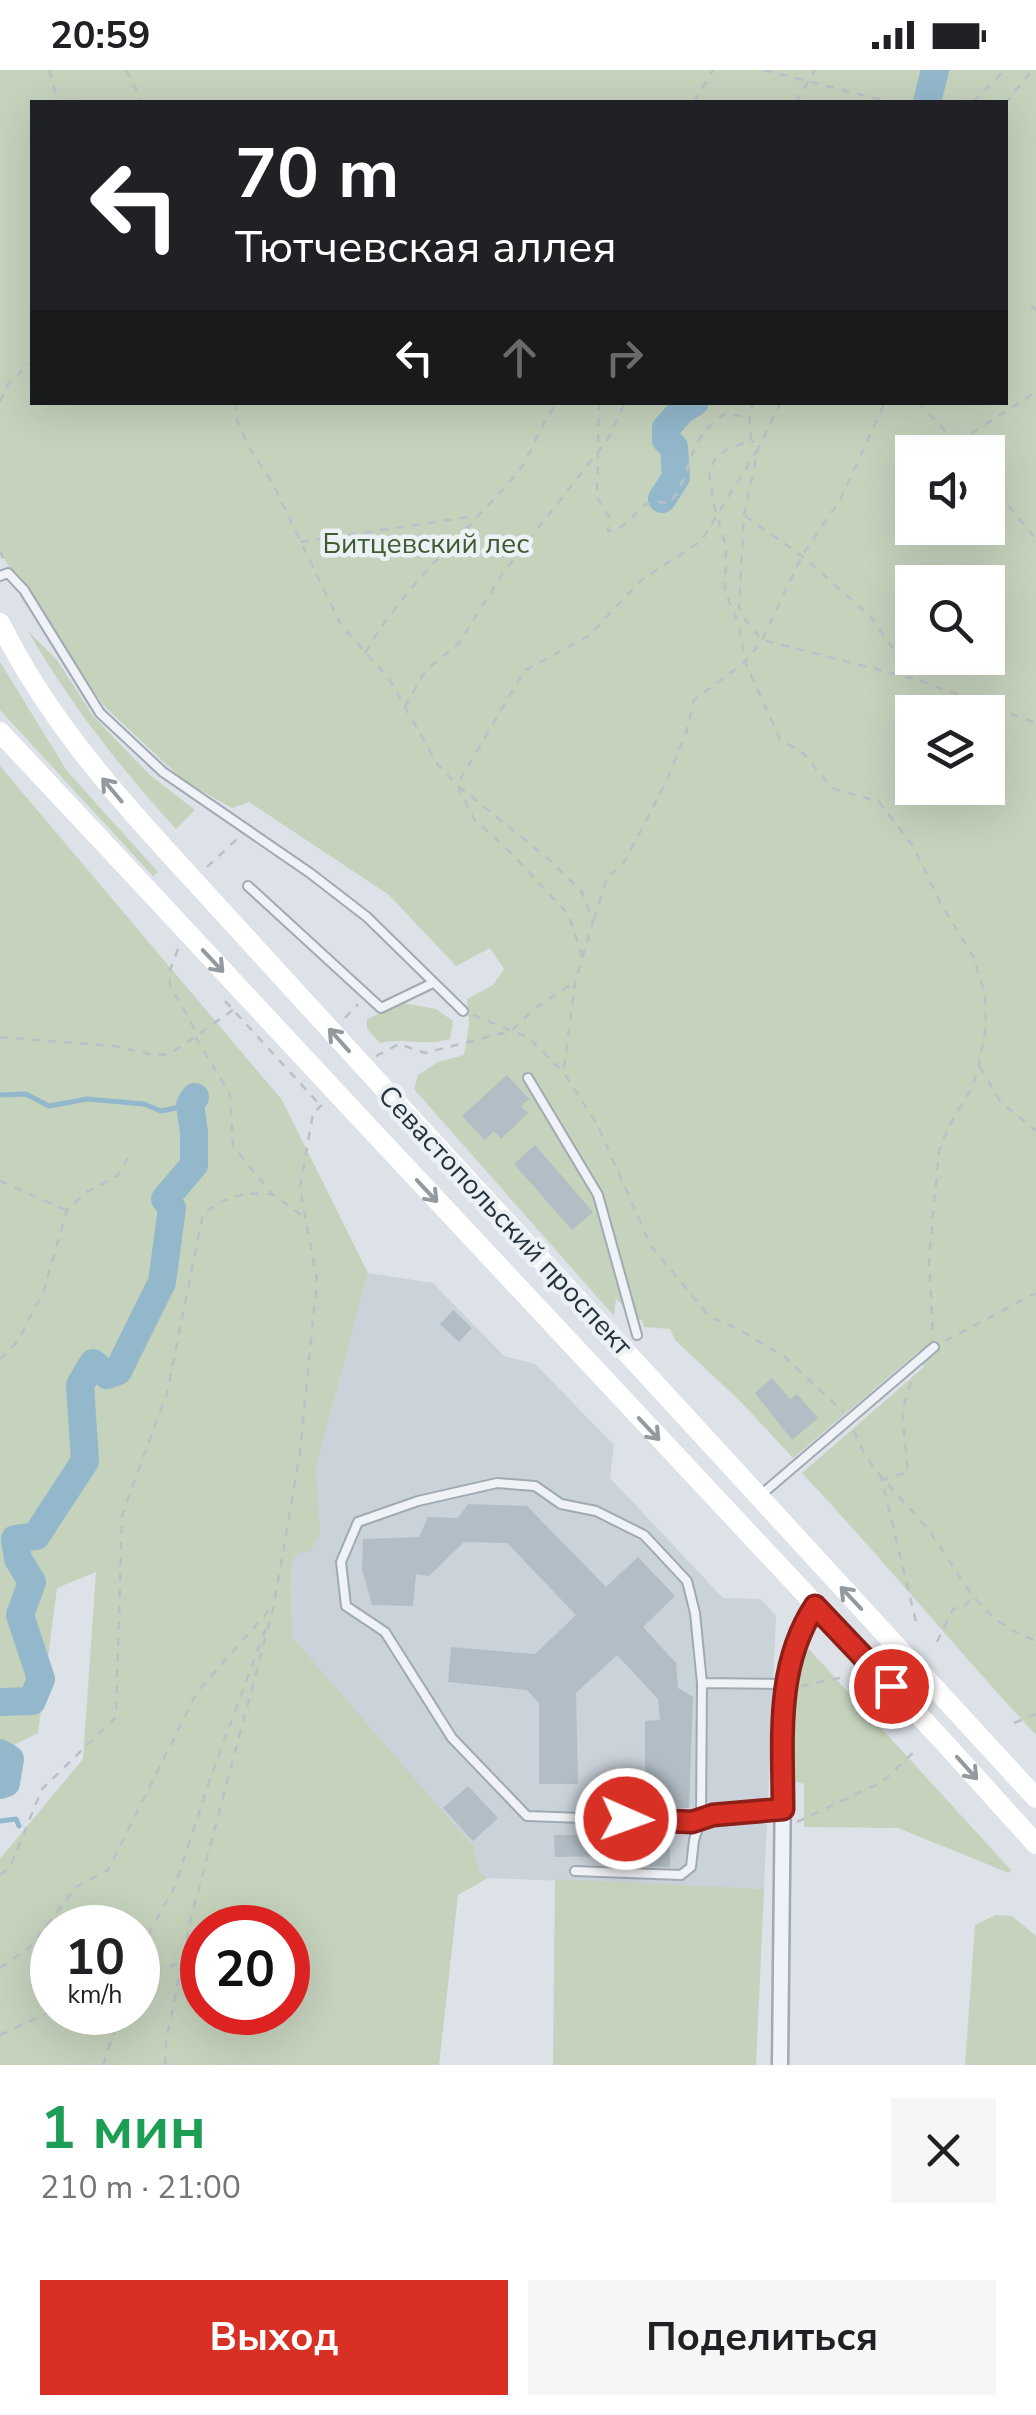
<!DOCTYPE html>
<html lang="ru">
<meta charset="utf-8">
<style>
body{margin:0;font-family:"Nunito Sans",sans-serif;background:#f6f6f6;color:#202124;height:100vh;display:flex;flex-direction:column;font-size:38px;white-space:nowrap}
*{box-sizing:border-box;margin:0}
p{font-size:32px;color:#757577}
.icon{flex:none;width:55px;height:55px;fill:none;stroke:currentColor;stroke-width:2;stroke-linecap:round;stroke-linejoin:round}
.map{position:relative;height:1995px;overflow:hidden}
.drawer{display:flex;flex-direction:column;background:#fff;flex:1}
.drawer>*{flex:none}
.guide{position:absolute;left:30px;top:30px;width:978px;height:305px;border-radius:0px;box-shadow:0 10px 40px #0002;background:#202124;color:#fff;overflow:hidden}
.controls{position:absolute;left:895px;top:365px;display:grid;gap:20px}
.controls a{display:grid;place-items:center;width:110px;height:110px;border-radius:0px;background:#fff;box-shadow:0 10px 40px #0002;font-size:50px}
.speed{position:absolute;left:30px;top:1835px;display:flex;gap:20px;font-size:50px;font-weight:700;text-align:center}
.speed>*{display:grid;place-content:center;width:130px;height:130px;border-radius:50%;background:#fff;box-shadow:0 10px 40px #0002;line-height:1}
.speed small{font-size:25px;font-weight:400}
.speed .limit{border:15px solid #d22;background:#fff;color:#111}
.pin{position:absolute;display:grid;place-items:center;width:85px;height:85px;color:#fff;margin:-42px;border:5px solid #fff;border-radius:50%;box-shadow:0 2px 10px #0007}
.me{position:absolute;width:110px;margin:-55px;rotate:92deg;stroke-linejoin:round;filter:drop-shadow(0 0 8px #0008)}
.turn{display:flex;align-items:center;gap:35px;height:210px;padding:0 40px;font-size:45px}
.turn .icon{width:130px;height:130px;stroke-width:2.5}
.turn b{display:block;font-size:70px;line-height:85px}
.lanes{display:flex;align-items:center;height:95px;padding:0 40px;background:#0003;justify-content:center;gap:50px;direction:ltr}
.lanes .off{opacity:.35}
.round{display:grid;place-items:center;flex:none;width:105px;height:105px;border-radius:0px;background:#f6f6f6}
.head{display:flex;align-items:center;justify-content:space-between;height:170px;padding:0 40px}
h1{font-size:60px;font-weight:700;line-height:75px;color:#1e9e55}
.action{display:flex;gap:20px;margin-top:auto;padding:20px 40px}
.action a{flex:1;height:115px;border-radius:0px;background:#d93025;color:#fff;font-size:40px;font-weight:700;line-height:115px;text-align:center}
.action a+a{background:#f6f6f6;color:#202124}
.status{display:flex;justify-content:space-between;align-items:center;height:70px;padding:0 50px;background:#fff;direction:ltr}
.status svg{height:28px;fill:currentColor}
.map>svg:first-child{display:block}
</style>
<div class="status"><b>20:59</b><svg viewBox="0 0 49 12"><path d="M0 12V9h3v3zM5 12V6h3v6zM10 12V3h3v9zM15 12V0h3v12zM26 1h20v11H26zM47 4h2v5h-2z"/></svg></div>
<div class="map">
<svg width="1036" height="1995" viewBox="0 0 1036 1995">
<rect width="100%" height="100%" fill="#dce2e8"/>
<path fill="#cad2da" d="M368,1203l65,10 71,73 31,8 79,81 -4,33 113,120 38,1 15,17 -12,273 -276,-11 -8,-5 -8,-28 -180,-207 -1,-74 7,-11 21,-18 -3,-67z"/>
<path fill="#c5d2bc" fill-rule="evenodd" d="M0,0h1036v1665c-80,-86 -154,-177 -234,-262l122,-106 -6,-15 -125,106 -52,-56 -66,-62 -5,-11 -26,-2 -2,-7 -9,-2 -17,-20 -2,18 -200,-227 4,-14 20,-13 26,-7 5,-31 -2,-25 26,-14 11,-16 -14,-21 -34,18 -67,-71 -140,-93 -17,6 -49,-28 -79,-74 -104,-153zM32,32h973v300h-973zM912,382h76v76h-76zM912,512h76v76h-76zM912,642h76v76h-76z
M28,561l29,29 36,56 57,59 45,35 -19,19c-58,-64 -105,-124 -148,-198z
M0,592l67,109 91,101 -5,4 -153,-166z
M0,696l282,334 86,173 -52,195 4,67 -10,16 -12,2 -7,11 1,73 181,209 7,27 8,5 -30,17 -19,170h-439v-206l83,-100 13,-187 -39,16 -19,145 -38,19zM52,1858h86v84h-86zM202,1858h86v84h-86z
M403,933l33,6 17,12 -3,18c-27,8 -44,-2 -70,4l-13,-14v-10z
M807,1577l204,223 -2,3 -111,-45 -94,-1v-43l-11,-3 4,-109z
M555,1809l209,10 -8,176h-203z
M995,1845l17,1 24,20v129h-71l10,-140z"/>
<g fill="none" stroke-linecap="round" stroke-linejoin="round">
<path stroke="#93b8cc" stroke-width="5" d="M0,1025l26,-1 23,12 38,-7 57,5 17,7 29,-6
M0,1751l16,-2 3,7"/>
<path stroke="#93b8cc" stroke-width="28" d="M927,32l8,-32
M662,429l14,-22 -2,-30 -8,-7v-12l16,-18 13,-8
M0,1632l32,-1 9,-22 -21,-64 12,-33 -14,-23 -3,-20 21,-3 49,-75 -5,-76 13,-22 14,12 11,-4 44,-89 10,-74 -7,-9 29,-34v-33l-4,-27 5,-8
M0,1683l10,6 -4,24 -6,2"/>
</g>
<path fill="#b3bdc5" d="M507,1005l22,24 -8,7 7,7 -27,26 -7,-8 -9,9 -23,-24z
M535,1075l58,67 -21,18 -58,-66z
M453,1240l19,18 -13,14 -19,-18z
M772,1308l18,21 7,-5 21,24 -26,22 -37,-47z
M468,1434l59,2 79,81 32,-30 37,39 -32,31 33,36 2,25 15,9 -4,111h-44v-87l15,-1 -2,-21 -41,-44 -41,38 2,91h-39v-81l-12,-13 -79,-8 3,-35 84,7 41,-39 -69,-72 -43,-1 -35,34 -13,-2 -3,32 -41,-1 -10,-36 1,-30 56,-2 9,-20 30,1z
M468,1716l30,32 -25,23 -30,-33z
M670,1764v33l-53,-2v-9l-62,1 -1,-22z"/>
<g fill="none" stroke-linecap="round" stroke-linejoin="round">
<g stroke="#a1aab2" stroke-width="12">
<path id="service" d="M0,506l8,-3 16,17 76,123 63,59 147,101 57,44 96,94
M248,816l133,122 52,-25
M528,1008l70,117 39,140
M762,1424l172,-147
M782,1739l-69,6 -21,7 -165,-6 -75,-78 -67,-106 -39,-26 -5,-44 17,-40 60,-21 79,-18 38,3 26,18 35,7 48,24 43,46 8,32 7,70 82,1
M575,1801l106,4 10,-8 3,-27 7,-21 1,-136"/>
</g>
<g stroke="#a1aab2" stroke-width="19">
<path id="minor" d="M780,1995l4,-381 15,-54 16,-24"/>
</g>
<path stroke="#bac0c6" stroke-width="2.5" stroke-dasharray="8 8" stroke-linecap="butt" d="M49,0l9,32
M126,0l16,32
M764,0l122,31
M694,32l19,-32
M796,32l19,-32
M973,32l32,-32
M1005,34l27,-34
M1031,236l5,4
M0,332l8,-18 24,-22
M236,332l1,18 12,27 25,39 67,139 48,54 49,86 19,20 17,34 36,33 59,63 13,41
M599,332l-2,95 12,20 -1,14c23,-2 29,-27 45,-29 6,-1 12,1 17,1 26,-35 14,-63 56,-90l22,5
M755,332l-6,9 2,29 -25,10 -11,9 -6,12 4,31 13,45 -1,44 14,35 6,36 35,77 24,15 28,34 47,14 34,44 28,58 32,52 12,38 1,32 -7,39 -7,23 -23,38 -10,25 -10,109 4,76
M781,332l-23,47 -14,66 -5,92 6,12 17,21 153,39 121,44
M918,332l48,50
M958,372l78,-50
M988,411l48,58
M745,446l57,40 68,60 44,62
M301,472l175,-26
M0,481l4,11
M365,583c39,-67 99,-119 150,-177 18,-22 24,-52 43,-74
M405,637l20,-36 34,-28 44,-70 105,-134 17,-37
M207,797l30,-28
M594,849l13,-41 18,-17 41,-79 20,-49 8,-33 51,-38 17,-22 40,-84 38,-56 45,-98
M178,879l-9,24 1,12 23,41 3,12 34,56 3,52 39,48 31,22
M225,931l96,105
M473,945l56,23 34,34 34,52 54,122 59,71 26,11 49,29 58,55
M345,948l13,-14
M0,967l114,9 40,9 16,-1 63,-44
M376,986l23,-12 26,9 86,-22 26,-24 38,-25
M980,997l20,34 36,30
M564,998l11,-86 18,-60 -11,-30 -31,-31 -94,-76 67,-114 66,-36 50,-54 61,-40 57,-92 -6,-8
M0,1111l66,29
M945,1271l91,-48
M0,1289l17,-17 26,-49 24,-83 18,-17 32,-17 14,-23
M911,1312l-9,29 6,61 -26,8 35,146
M854,1361c13,37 41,59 65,88 42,48 49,97 117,122
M937,1572l16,-33 14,-5 3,-6
M801,1616l43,-9
M1014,1653l22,-9
M797,1752l85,-40 33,-31
M0,1805l10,-8 32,-78 74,-72 6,-202 45,-122 36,-179c23,-18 40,-22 69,-20
M138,1895l11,-32 26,-47 35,-107 58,-157
M0,1898l30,-21 46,-60 32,-17 89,-178 76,-86
M138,1903l44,-10
M0,1965l52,-24
M103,1995l18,-53
M165,1995l1,-24 25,-123 83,-313 26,-153 17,-172 -17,-92 13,-75 9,-8"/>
<use href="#service" stroke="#eff2f6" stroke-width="8"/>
<use href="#minor" stroke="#eff2f6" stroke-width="14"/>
<path stroke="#fff" stroke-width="20" d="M0,553c45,91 109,165 177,239
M0,662l147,157
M389,1024l647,704
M361,1049l581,621 94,104"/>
<path stroke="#fff" stroke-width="20" d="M177,792l212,232
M147,819l214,230"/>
</g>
<defs><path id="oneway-shaft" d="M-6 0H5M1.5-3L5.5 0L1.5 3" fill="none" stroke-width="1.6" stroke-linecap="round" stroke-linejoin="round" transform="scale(2.5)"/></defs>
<g stroke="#92999f">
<use href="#oneway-shaft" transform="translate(112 720) rotate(-130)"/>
<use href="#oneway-shaft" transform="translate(213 891) rotate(47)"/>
<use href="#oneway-shaft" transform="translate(339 970) rotate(-132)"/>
<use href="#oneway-shaft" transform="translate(427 1121) rotate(47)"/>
<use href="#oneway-shaft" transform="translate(649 1359) rotate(47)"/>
<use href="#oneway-shaft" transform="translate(851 1528) rotate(-133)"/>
<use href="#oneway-shaft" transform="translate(967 1698) rotate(48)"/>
</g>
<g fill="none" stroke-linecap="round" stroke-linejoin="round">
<g stroke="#8d1f18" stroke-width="25">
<path id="route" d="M626,1749l66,3 21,-7 70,-6c0,-70 -8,-142 32,-203l76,80"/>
</g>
<use href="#route" stroke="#d93025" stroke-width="18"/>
</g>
<g text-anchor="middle" stroke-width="9" stroke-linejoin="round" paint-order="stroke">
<g font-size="28" fill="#405c30" stroke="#ebf1f5">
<text x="426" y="483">Битцевский лес</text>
</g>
<g font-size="28" fill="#24333f" stroke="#ebf1f5">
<text transform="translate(506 1150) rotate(47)" y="10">Севастопольский проспект</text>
</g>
</g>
</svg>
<div class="controls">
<a><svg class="icon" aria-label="sound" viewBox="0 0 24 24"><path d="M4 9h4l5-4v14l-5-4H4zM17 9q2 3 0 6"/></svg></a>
<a><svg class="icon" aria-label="search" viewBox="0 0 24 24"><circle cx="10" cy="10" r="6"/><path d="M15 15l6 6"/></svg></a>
<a><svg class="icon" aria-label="layers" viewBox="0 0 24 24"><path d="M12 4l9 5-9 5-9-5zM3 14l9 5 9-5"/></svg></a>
</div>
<div class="speed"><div>10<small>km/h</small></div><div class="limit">20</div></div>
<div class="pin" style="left:891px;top:1616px;background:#d93025"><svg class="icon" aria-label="arrive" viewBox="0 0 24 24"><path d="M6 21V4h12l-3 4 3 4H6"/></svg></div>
<svg class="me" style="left:626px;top:1749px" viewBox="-20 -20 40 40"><circle r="17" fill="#d93025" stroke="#fff" stroke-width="3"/><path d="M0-11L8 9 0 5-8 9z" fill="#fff"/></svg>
<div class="guide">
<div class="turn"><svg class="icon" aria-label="left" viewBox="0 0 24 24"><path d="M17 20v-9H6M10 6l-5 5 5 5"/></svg><div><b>70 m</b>Тютчевская аллея</div></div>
<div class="lanes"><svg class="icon" aria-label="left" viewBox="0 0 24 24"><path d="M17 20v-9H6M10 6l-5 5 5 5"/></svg><svg class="icon off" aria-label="ahead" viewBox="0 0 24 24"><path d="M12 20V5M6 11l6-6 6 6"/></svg><svg class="icon off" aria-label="right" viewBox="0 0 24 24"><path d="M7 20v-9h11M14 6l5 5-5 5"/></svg></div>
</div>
</div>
<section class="drawer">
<div class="head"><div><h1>1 мин</h1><p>210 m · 21:00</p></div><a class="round"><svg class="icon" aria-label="close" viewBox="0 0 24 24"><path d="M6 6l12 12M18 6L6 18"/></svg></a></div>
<div class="action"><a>Выход</a><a>Поделиться</a></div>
</section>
